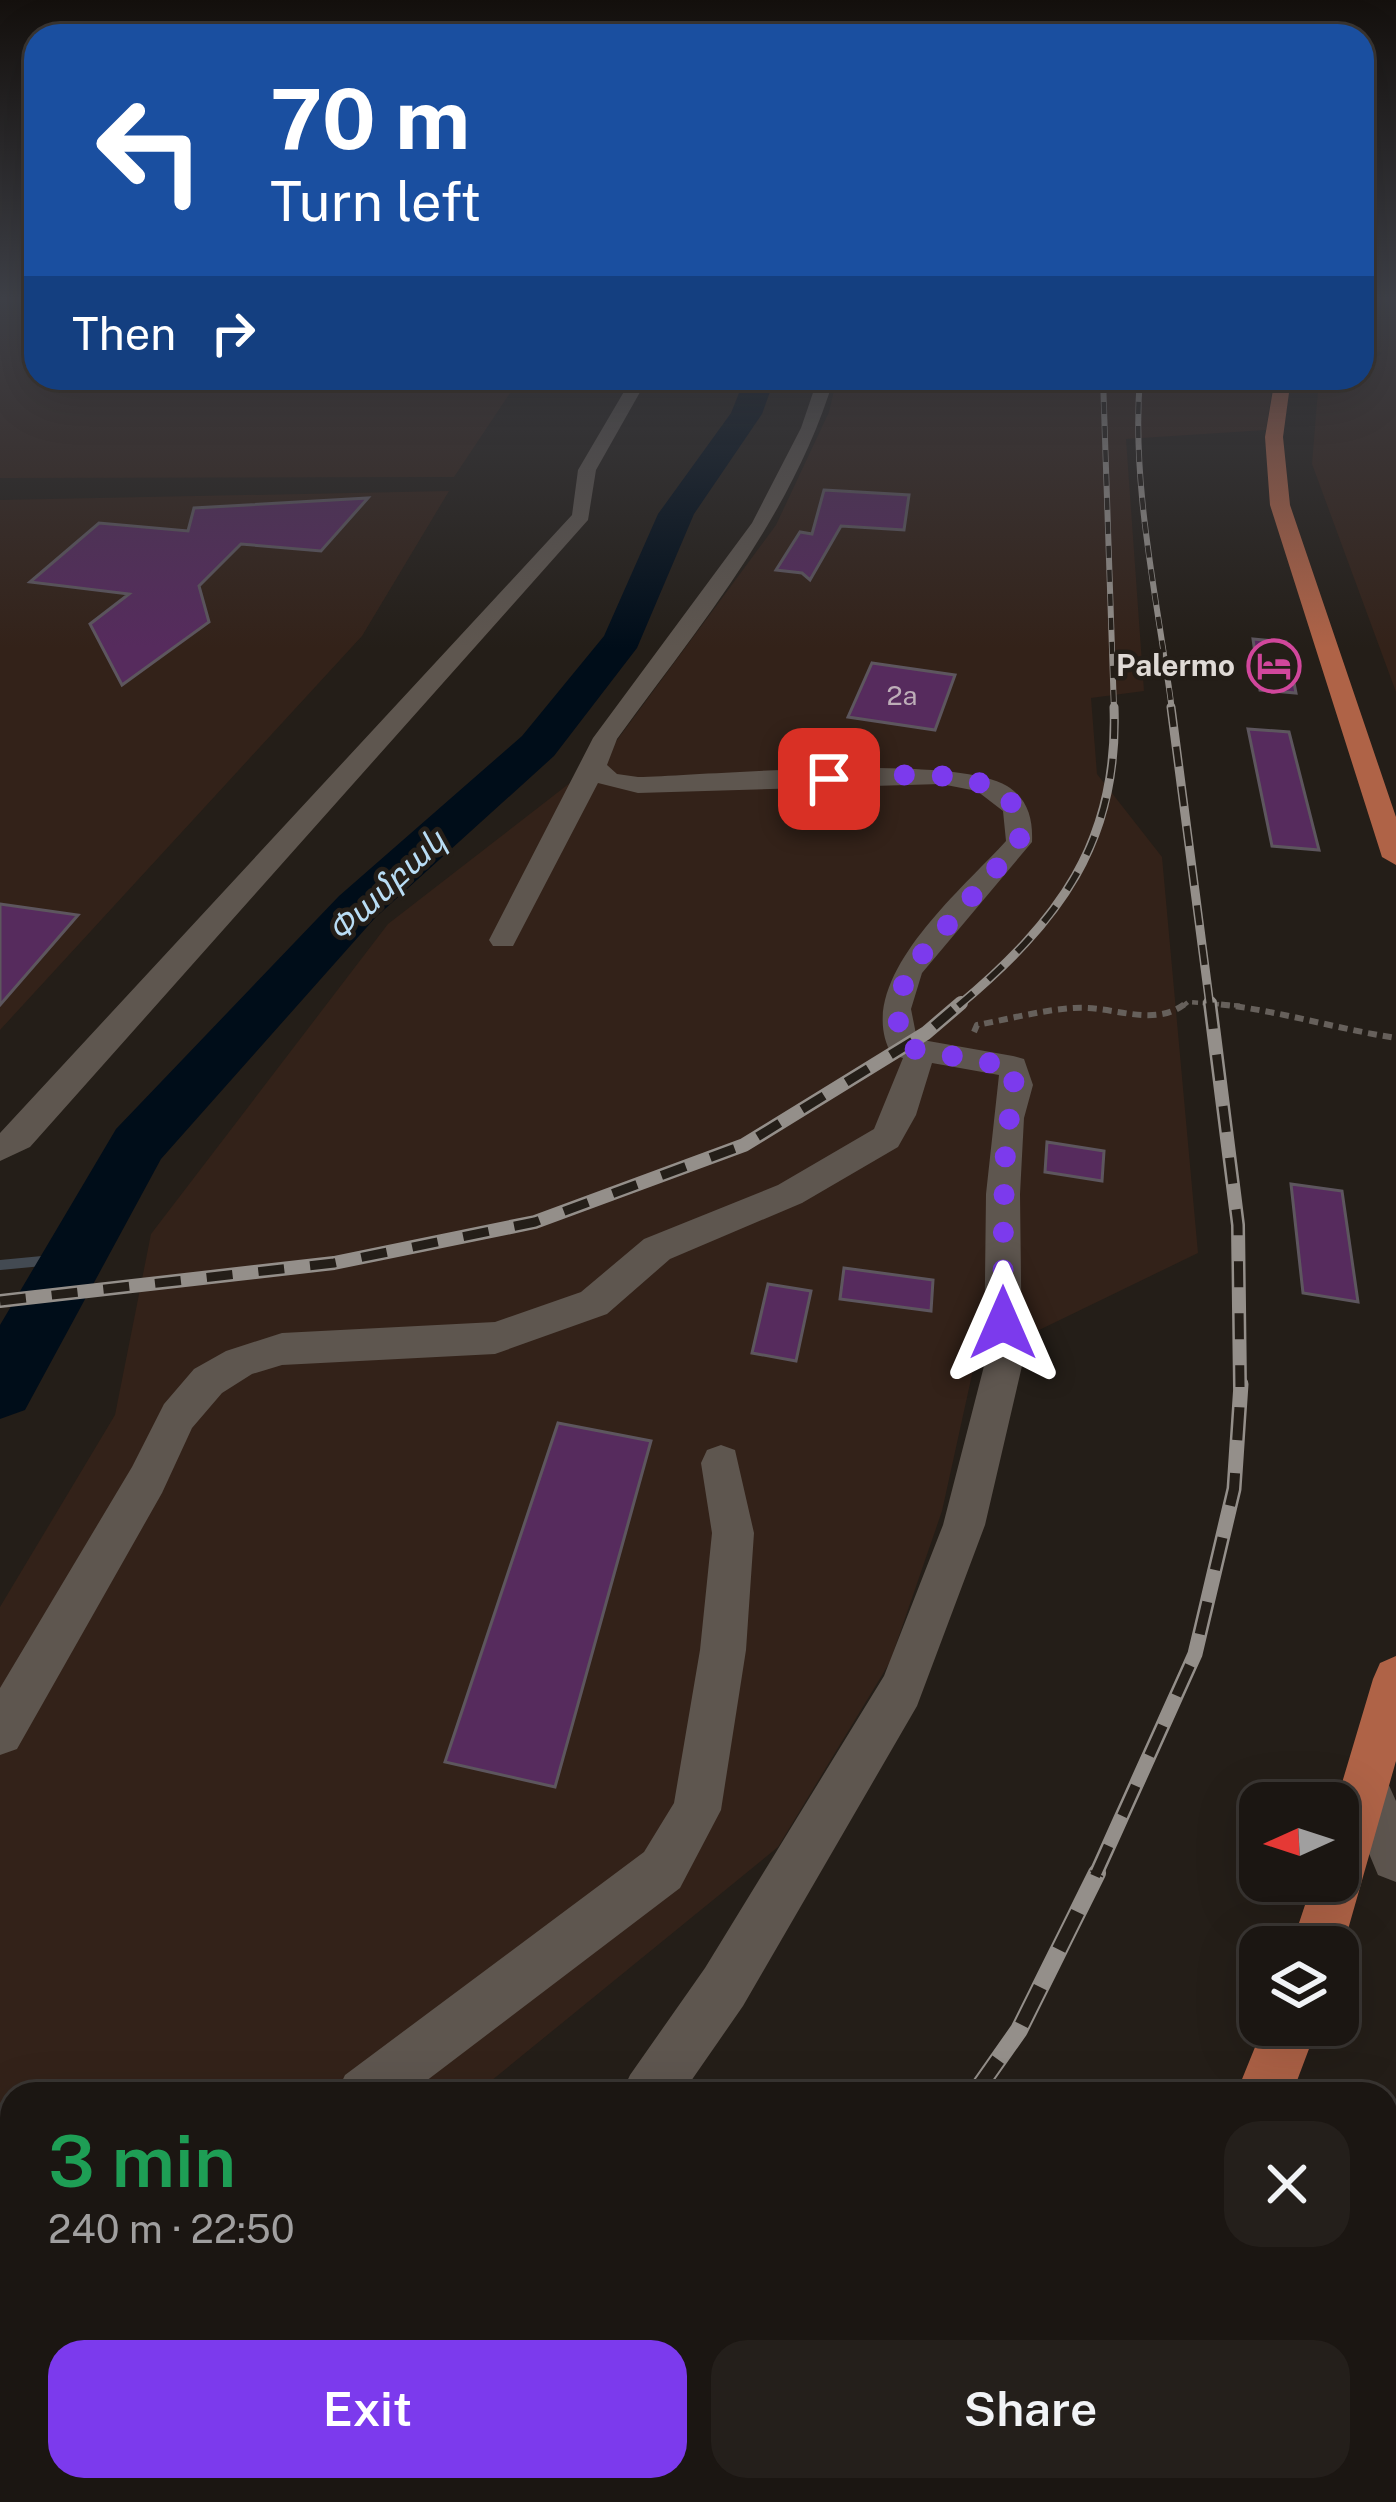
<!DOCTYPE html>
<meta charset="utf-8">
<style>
body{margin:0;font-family:"Public Sans","Noto Sans Armenian",sans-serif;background:#241f1b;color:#f1f3f6;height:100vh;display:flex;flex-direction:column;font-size:45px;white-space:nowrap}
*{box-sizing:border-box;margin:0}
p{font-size:39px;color:#a09f9f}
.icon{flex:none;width:66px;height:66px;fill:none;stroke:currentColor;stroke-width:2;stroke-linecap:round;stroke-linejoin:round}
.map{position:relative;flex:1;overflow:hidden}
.sheet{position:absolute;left:0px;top:2082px;width:1398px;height:420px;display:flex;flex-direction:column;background:#1b1612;border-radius:36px 36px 0 0;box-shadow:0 12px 48px #0002,0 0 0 3px #393532}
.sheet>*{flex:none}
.top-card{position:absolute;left:24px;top:24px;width:1350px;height:366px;border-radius:36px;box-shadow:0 12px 48px #0002,0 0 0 3px #393532;background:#1a4fa0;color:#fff;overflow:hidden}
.needle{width:78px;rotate:267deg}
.controls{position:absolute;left:1239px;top:1782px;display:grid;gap:24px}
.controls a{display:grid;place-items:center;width:120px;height:120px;border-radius:24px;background:#1b1612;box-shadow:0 12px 48px #0002,0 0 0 3px #393532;font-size:60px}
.pin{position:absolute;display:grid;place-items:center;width:102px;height:102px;color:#fff;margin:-51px;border-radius:24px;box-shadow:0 6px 18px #0006}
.me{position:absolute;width:132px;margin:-66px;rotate:0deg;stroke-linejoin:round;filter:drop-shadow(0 0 9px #0008)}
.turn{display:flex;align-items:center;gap:42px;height:252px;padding:0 48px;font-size:54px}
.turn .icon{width:156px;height:156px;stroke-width:2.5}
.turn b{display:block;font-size:84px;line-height:102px}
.then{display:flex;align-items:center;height:114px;padding:0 48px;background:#0003;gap:24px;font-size:45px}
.round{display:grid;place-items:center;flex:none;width:126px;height:126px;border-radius:36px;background:#241f1b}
.overview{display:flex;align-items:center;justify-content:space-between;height:204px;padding:0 48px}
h1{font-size:72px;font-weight:600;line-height:90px;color:#1e9e55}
.button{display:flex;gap:24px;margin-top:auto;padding:24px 48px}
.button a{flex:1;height:138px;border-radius:36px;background:#7c3aed;color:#fff;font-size:48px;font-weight:600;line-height:138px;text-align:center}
.button a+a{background:#241f1b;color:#f1f3f6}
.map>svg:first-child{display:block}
</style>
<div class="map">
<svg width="1396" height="2502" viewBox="0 0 1396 2502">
<rect width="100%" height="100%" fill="#241e18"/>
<path fill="#332219" d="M4,298h32v80h484l-66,99 -454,1v-178z
M1362,298h34v394l-84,-228 7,-86h43v-22l13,2 7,-5 -20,-5z
M837,378h437l-8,52 -140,9 18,252 -53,7 6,76 65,83 36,396 -223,108 -33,150 -52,151 -112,185 -303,247h-463v378l-12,10v-875l115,-192 36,-181 237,-310 218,-169 170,-230 53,-113z
M449,491l-87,145 -362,394v-530z"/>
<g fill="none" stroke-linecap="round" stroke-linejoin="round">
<path stroke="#434a52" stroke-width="10" d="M0,1265l74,-7"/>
<path fill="#000d19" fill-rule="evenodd" d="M745,378h30l-13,36 -68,100 -57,134 -83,108 -179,162 -214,241 -136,251 -25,9v-94l116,-196 223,-233 183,-160 82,-100 54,-122 73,-101z"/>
</g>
<path fill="#562b5d" stroke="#5d565e" stroke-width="3" d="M824,490l85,5 -5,35 -63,-4 -31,54 -8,-7 -26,-3 24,-38 12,2z
M368,498l-47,53 -80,-7 -42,42 10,36 -87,63 -32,-61 39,-30 -99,-12 69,-59 89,8 6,-23z
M1253,639l33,3 10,51 -36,-3z
M872,663l83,12 -20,55 -87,-13z
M1248,729l41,3 30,118 -47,-4z
M0,904l78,11 -78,90z
M1047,1142l57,9 -2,30 -57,-9z
M1291,1184l51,7 16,111 -55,-9z
M844,1268l89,12 -2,31 -91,-12z
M768,1284l43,7 -15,70 -44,-8z
M558,1423l93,18 -96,346 -110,-25z"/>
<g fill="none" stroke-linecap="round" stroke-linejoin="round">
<path stroke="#66605b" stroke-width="4.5" stroke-dasharray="6 4.5" stroke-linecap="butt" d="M1183,1006l5,-4 56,4"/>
<path stroke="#66605b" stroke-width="6" stroke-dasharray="9 6" stroke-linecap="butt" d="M1206,1003c65,5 125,25 190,35
M974,1032l3,-7c32,-6 65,-15 97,-17 38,-3 80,21 112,-5"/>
<path fill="#5e564f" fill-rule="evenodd" d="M632,378h16l-52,92 -8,50 -558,627 -30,14v-28l572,-618 6,-45z
M818,378h16c-42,139 -133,245 -217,361l-10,26 10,9 21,3c74,-2 315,-24 369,9 21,13 26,33 25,56l-110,131 -11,36 6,30 96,17 11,3 9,26 -9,33 -4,76 2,172 -37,159 -68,181 -174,300 -61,88h-61l9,-19 75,-107 179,-292 59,-151 41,-159 2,-172 13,-119 -67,-12 -16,52 -18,32 -96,56 -132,56 -63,55 -112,40 -213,11 -30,9 -30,19 -30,35 -30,65 -145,256 -17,6v-67l132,-221 32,-63 30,-35 32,-18 56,-18 213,-11 86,-30 63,-53 134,-54 96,-56 29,-71 -11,-3c-42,-73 69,-164 114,-214l-3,-30 -26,-20 -36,-7 -303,9 -40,-10 -85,163h-20l-4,-6 104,-202 159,-215 49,-95z
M721,1445l14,5 19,83 -8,117 -25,160 -41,78 -271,206h-73l9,-19 299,-223 30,-49 26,-153 12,-117 -11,-70 6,-13z
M1366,1765l17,7 13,29v81l-18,-7 -36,-86 7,-17z
M12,2335v65l-12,5v-65z
M162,2490h83l-5,12h-83z"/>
<path fill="#af6347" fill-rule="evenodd" d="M1275,378h16l-8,59 7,68 106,312v48l-14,-8 -112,-352 -5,-68z
M1396,1656v105l-53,186 -5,12v-12h-47l22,-66h25l-2,-78 37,-124 7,-16z
M1264,2025h54l-26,69h-56z
M1069,2490h64l-5,12h-64z"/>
<g stroke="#948f8a" stroke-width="6">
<path id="rail-far4" d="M1103,378l11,332
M1140,378c-9,109 18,224 32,332"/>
</g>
<g stroke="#948f8a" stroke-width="9">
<path id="rail-far3" d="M1171,707l39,299
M958,1006c100,-84 161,-163 156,-299"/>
</g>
<g stroke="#948f8a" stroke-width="14">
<path id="rail-far2" d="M1210,1003l28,222 2,162
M0,1301l334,-38 201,-41 209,-77 182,-112 35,-30"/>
</g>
<g stroke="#948f8a" stroke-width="15">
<path id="rail-far1" d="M1095,1876l100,-222 39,-165 7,-105"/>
</g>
<g stroke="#948f8a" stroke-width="18">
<path id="rail" d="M974,2094l45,-64 78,-157
M673,2502l9,-12"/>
</g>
<use href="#rail-far4" stroke="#241e18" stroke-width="4.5" stroke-dasharray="12" stroke-linecap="butt"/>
<use href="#rail-far3" stroke="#241e18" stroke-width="6" stroke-dasharray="20" stroke-linecap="butt"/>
<use href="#rail-far2" stroke="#241e18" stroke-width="9" stroke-dasharray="26" stroke-linecap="butt"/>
<use href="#rail-far1" stroke="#241e18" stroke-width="10" stroke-dasharray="33" stroke-linecap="butt"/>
<use href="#rail" stroke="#241e18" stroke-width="14" stroke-dasharray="42" stroke-linecap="butt"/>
</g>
<linearGradient id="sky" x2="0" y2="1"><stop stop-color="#14100d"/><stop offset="0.46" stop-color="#3f4148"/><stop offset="1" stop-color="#3f4148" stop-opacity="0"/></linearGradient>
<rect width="1396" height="648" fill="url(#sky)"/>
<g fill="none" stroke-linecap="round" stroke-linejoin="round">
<path stroke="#7c3aed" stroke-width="21" stroke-dasharray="0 37.8" d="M829,779c53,-2 205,-25 190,63l-111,129 -12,38 7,38 109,20c6,25 -4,49 -6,74 -3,61 -3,121 -3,182"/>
</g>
<defs>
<g id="hotel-ring" transform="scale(2.7)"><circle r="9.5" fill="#241e18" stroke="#d1479c" stroke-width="1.5"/><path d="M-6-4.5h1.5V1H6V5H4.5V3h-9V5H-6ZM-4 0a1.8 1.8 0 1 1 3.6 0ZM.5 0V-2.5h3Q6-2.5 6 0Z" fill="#d1479c"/></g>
</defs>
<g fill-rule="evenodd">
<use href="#hotel-ring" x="1274" y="666"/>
</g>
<g text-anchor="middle" stroke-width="9" stroke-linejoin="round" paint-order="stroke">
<g font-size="27" fill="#bdaeb8">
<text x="902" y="705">2a</text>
</g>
<g font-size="30" font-weight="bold" fill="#dfdad6" stroke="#241e18" text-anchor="end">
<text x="1235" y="676">Palermo</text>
</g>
<g font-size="33" font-style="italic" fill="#b9ddf5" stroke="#241e18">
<text transform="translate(386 885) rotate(-43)" y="12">Փամբակ</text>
</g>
</g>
</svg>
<div class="controls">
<a><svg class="needle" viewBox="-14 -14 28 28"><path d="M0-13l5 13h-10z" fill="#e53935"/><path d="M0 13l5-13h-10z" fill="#a09f9f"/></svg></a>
<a><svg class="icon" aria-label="layers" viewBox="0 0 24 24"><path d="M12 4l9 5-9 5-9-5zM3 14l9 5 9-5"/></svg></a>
</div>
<div class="pin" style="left:829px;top:779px;background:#d93025"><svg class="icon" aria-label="arrive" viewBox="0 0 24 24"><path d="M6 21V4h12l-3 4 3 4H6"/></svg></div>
<svg class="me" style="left:1003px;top:1323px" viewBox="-20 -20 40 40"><path d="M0-17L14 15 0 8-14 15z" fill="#7c3aed" stroke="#fff" stroke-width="4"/></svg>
<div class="top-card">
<div class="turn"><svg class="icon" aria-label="left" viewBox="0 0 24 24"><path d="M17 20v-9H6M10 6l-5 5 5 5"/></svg><div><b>70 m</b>Turn left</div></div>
<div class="then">Then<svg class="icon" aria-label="right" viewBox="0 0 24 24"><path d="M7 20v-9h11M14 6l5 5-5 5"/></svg></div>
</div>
<section class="sheet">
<div class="overview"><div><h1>3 min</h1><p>240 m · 22:50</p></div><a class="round"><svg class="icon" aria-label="close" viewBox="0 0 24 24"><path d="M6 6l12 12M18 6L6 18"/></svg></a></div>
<div class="button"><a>Exit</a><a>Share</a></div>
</section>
</div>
